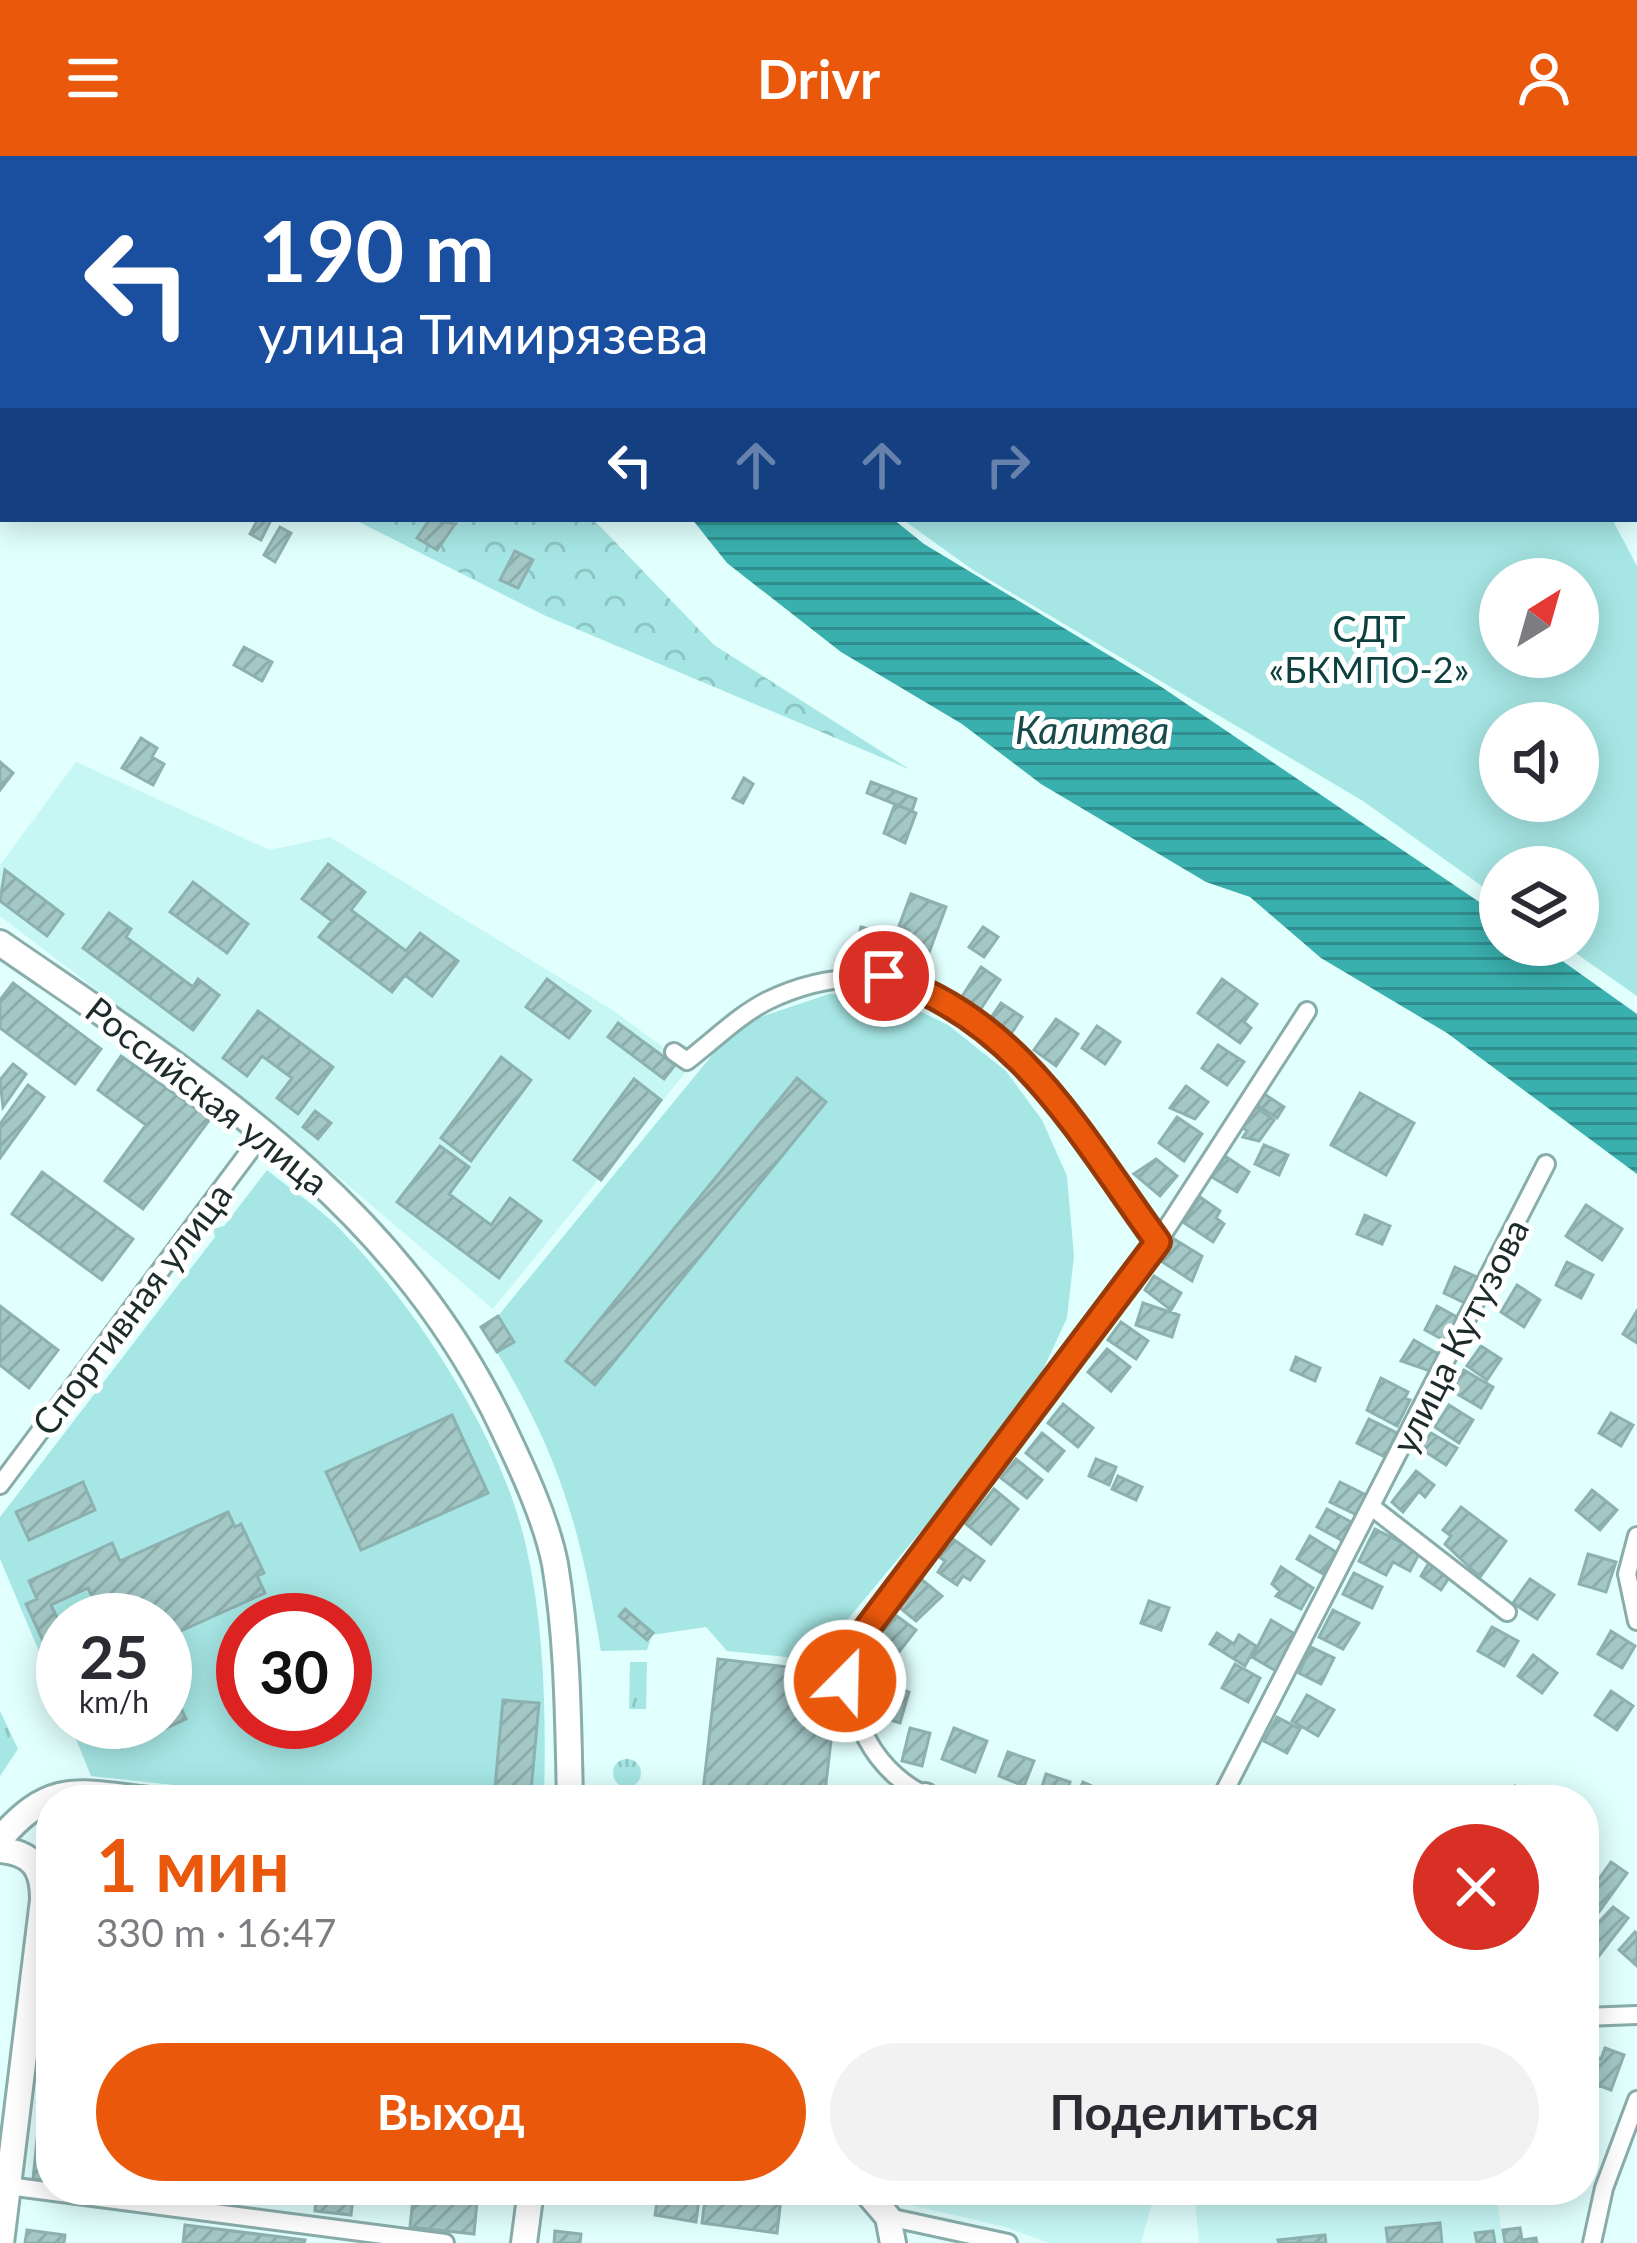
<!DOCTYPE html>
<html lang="ru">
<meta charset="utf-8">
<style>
body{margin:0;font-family:Lato,sans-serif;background:#f2f2f3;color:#2b2b33;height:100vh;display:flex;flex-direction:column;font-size:45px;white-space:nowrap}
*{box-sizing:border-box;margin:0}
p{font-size:39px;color:#7c7c81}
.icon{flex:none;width:66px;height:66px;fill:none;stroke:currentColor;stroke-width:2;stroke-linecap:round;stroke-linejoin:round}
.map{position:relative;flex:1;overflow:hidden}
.sheet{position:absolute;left:36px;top:1629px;width:1563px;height:420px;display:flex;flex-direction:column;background:#fff;border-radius:48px;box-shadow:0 6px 30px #0003}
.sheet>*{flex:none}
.guide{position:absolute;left:0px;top:0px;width:1638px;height:366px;box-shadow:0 6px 30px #0003;background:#1a4fa0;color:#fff;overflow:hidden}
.needle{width:78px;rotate:37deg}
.buttons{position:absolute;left:1479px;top:402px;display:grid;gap:24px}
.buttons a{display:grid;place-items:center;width:120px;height:120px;border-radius:50%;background:#fff;box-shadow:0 6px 30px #0003;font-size:60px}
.speed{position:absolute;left:36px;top:1437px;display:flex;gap:24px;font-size:60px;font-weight:700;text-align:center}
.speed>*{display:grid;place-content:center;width:156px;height:156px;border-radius:50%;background:#fff;box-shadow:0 6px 30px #0003;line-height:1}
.speed small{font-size:30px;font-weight:400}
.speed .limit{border:18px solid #d22;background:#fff;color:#111}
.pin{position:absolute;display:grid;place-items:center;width:102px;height:102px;color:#fff;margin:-51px;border:6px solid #fff;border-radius:50%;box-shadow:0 3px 12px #0007}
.me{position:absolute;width:132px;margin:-66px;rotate:23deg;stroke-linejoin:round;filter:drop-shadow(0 0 9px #0008)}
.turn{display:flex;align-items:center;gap:42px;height:252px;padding:0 60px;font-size:54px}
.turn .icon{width:156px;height:156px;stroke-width:2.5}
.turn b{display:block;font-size:84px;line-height:102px}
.lanes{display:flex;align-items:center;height:114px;padding:0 60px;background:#0003;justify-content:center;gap:60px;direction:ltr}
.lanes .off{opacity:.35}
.round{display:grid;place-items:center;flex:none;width:126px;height:126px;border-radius:63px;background:#f2f2f3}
.overview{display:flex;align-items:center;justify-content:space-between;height:204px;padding:0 60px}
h1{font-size:72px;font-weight:700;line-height:90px;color:#ea580c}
.action{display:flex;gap:24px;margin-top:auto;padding:24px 60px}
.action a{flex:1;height:138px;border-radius:72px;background:#ea580c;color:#fff;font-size:48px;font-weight:700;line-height:138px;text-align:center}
.action a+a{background:#f2f2f3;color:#2b2b33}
header{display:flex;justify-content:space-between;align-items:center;height:156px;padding:0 60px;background:#ea580c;color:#fff;font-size:54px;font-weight:700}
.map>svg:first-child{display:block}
</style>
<header><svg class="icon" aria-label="menu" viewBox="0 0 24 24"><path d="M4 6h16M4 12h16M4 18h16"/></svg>Drivr<svg class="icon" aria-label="person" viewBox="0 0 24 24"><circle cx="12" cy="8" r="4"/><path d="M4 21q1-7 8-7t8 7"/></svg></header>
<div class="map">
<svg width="1637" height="2087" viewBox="0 0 1637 2087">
<defs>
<pattern id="grass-tufts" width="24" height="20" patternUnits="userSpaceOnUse" patternTransform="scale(3)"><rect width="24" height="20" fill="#a6e7e5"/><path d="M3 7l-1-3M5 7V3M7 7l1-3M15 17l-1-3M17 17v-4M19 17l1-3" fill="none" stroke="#8ec6c5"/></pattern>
<pattern id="forest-crowns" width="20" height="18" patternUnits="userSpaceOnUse" patternTransform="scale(3)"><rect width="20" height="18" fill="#a6e7e5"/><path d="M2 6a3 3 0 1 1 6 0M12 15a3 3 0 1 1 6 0" fill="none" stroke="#8ec6c5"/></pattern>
<pattern id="water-rules" width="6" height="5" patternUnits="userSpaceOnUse" patternTransform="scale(3)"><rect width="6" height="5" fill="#3ab0ae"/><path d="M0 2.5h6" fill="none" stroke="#308f8e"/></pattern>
<pattern id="building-hatch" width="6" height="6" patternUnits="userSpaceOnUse" patternTransform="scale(3)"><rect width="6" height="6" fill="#a3c8c6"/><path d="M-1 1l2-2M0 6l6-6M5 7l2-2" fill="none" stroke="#8cacaa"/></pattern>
</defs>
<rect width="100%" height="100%" fill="#e0fffd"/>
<path fill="#c6f7f5" d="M76,606l194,88 60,-13 281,172 79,58 -197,242 -184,-157 -309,-236v-51z
M892,2034h260l1,10 -12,43h-92l-44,-16 -90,-21z
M1194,2034h302l7,53h-304z"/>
<path fill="url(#grass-tufts)" d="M630,1506h17l-1,47h-17z
M0,1555l18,38 -18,27z
M613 1617a14 14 0 1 1 28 0a14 14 0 1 1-28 0Z"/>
<path fill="url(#forest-crowns)" d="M0,0h348l3,3h-348l-3,228z
M353,363h240l121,126 195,124 -363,-153z"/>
<path fill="#a6e7e5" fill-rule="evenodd" d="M654,0h601l3,3h-603z
M902,363h710l25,47v430l-73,-51h14v-78h-78v32l-137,-98 -390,-231zM1500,423h78v78h-78zM1500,567h78v78h-78z
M829,838h56l63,31 58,46 36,49 25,56 7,80 -7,62 -39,84 -214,258 -87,-9 -21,-24 -54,8 -5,15 -46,1c-23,-135 -45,-207 -120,-324l17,-11 224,-273 30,-23z
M267,1014c23,19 50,36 71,57 78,79 164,211 188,319 19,83 20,169 18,254h-233l-220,-24 -22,-54h96v-102h-102v88l-63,-149v-42l215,-280 -2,-8 11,-3zM243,1464h102v102h-102z"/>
<path fill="url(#water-rules)" d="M692,363h201l31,25 236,142 340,230v29h40l97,69v160l-190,-141 -126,-75 -71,-61 -44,-15 -165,-98 -79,-60 -121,-72 -114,-89z"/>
<path fill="url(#building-hatch)" stroke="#8db1b0" stroke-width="3" d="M258,363l13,1 -10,20 -11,-6z
M430,363l25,5 -18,26 -20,-12z
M280,371l11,6 -16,29 -11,-7z
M515,395l18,9 -15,28 -18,-8z
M244,491l28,15 -10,19 -28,-16z
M141,582l16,10 -5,9 12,7 -11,21 -31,-17z
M0,606l13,11 -13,17z
M744,622l9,6 -10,19 -10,-5z
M871,626l45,17 -4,12 -45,-18z
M895,648l21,9 -11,30 -21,-10z
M328,708l37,28 -14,18 55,41 14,-18 38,28 -26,35 -27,-21 -13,17 -73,-55 13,-16 -30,-22z
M5,714l58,44 -16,22 -47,-35z
M193,726l55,42 -21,29 -57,-41z
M911,738l35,13 -22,59 -24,-9 9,-27 -10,-4z
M109,757l22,16 -5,8 67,50 5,-8 21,16 -26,35 -110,-82z
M861,771l28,7 -8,28 -27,-7z
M983,771l15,10 -14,20 -15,-10z
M981,811l19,13 -20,30 -19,-12z
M547,823l43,32 -21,27 -43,-31z
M1222,823l35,25 -13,18 7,6 -11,15 -42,-30z
M13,827l88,66 -26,35 -75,-56v-28z
M1001,847l21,14 -13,20 -21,-15z
M258,855l75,56 -35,47 -21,-16 15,-20 -30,-22 -15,20 -24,-18z
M1056,863l22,15 -22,32 -22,-16z
M618,867l57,42 -11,14 -56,-42z
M1097,870l23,16 -15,22 -23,-16z
M1218,889l26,17 -17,23 -25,-17z
M121,900l89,63 -67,90 -38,-28 41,-56 -48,-35z
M501,901l30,23 -60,81 -30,-23z
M13,908l13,10 -23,33 -3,-27z
M797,922l29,24 -231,283 -29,-24z
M634,923l27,21 -60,80 -27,-20z
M28,929l16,12 -44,61v-34z
M1186,930l22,16 -13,17 -25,-11z
M1258,934l26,17 -7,11 -26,-17z
M1360,937l54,30 -28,52 -55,-30z
M1253,949l21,15 -15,21 -16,-4 4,-6 -8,-6z
M315,955l16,12 -13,16 -15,-12z
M1177,961l25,17 -18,27 -25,-18z
M1264,989l24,10 -9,20 -24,-11z
M440,990l29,21 -20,27 42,31 19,-27 31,23 -42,57 -102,-76z
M1225,1000l24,16 -12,20 -25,-15z
M1156,1003l21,17 -17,20 -26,-22z
M42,1016l91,67 -31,41 -90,-66z
M1200,1041l20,14 -4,7 8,6 -11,18 -30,-20z
M1586,1049l36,24 -20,31 -36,-24z
M1365,1059l25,11 -8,18 -25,-10z
M1174,1083l28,17 -10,25 -31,-20z
M1567,1106l26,13 -12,23 -25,-13z
M1455,1111l24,11 -12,26 -23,-11z
M1154,1120l27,17 -10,17 -26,-20z
M1517,1129l23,15 -16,27 -23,-15z
M1143,1147l36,12 -7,22 -36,-12z
M0,1150l58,44 -29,38 -29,-23z
M1437,1150l22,12 -12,24 -22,-12z
M1637,1155v32l-14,-9z
M498,1160l16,26 -17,10 -16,-25z
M1121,1166l27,19 -12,18 -28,-19z
M1414,1184l26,15 -10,16 -29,-10z
M1481,1190l20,13 -14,21 -20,-14z
M1107,1193l23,18 -19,24 -23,-19z
M1296,1201l24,11 -5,13 -24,-11z
M1464,1214l29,17 -12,21 -29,-17z
M1381,1222l27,14 -3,6 5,2 -13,26 -30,-16z
M1063,1248l30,24 -15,19 -30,-24z
M1449,1249l24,15 -14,23 -24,-16z
M1611,1257l22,12 -12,21 -22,-13z
M452,1259l36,78 -127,57 -35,-78z
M1369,1263l28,14 -12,24 -28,-14z
M1042,1277l22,18 -16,20 -22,-18z
M1431,1277l26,15 -11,17 -25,-16z
M1016,1303l26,21 -15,18 -26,-20z
M1096,1303l20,8 -7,18 -20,-9z
M1416,1315l18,14 -9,12 -6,-6 -16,21 -11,-10z
M1118,1320l24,11 -6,13 -24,-11z
M83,1326l12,28 -66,30 -13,-28z
M1340,1326l26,13 -9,20 -27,-13z
M994,1333l24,20 -27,35 -25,-20z
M1592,1334l25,20 -17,20 -24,-20z
M1461,1351l45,34 -26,36 -35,-33 6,-8 -8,-6z
M1327,1353l28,15 -10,18 -28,-15z
M228,1356l7,15 6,-3 23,49 -7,3 8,17 -100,45v-18h-62l-15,-32 -37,17 12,25v54l-37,-80 11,-5 -8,-18 83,-38 8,18z
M1375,1373l45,23 -10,19 -17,-9 -7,13 -27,-14z
M1310,1380l26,16 -13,22 -26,-15z
M950,1381l34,24 -14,19 -7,-4 -6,9 -19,-13 7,-11 -7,-5z
M1588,1398l28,8 -10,30 -27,-8z
M1430,1405l20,15 -9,14 -20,-14z
M1281,1411l32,21 -12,21 -25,-13 4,-5 -8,-7z
M1354,1417l28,14 -10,21 -29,-14z
M921,1423l21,17 -26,25 -17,-14z
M1530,1423l24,16 -17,24 -24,-16z
M1149,1445l20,7 -8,22 -20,-7z
M625,1453l28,24 -6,7 -28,-24z
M1333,1454l26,13 -16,26 -24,-12z
M894,1458l22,16 -21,27 -22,-16z
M1271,1464l24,14 -19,37 -24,-14z
M1492,1471l26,14 -14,25 -26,-15z
M1611,1475l24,15 -13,22 -24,-14z
M1217,1477l17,11 5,-9 17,11 -11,20 -35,-22z
M861,1489l25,8 -7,25 -25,-8z
M1311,1491l23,11 -13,26 -22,-11z
M1533,1499l24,18 -15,20 -24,-17z
M718,1503l121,14 -15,127h-122z
M1235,1508l25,14 -12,24 -26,-14z
M874,1526l35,10 -9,31 -34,-10z
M1611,1535l22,15 -16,24 -22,-15z
M174,1537l12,26 -64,29 -12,-26h55v-24z
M1307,1539l27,15 -16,26 -26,-15z
M503,1544l36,3 -8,88 -36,-4z
M1277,1561l23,12 -13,24 -23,-12z
M910,1572l20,5 -8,33 -20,-5z
M954,1572l33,13 -12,31 -33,-13z
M1008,1596l26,9 -10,25 -25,-10z
M1046,1618l24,8 -5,18 -27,-1z
M1083,1626l25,11 -3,7h-30z
M1515,1630l21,14h-30z
M1611,1706l16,11 -31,43 -12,-8v-8z
M1613,1751l15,11 -33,43 -11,-8v-15z
M1635,1776l2,2v32l-18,-16z
M1605,1892l19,7 -13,35 -13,-5 -6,15 -8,-3v-45l17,7z
M43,1926l8,1v98l-18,-2z
M183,2034h40v8z
M317,2034h37l-3,25 -36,-4z
M414,2034h64l-4,44 -64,-7z
M659,2034l41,2 -4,30 -41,-7z
M706,2034l62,5v-5h51v5l-37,-5 -5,43 -75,-10z
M1440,2067l2,20h-54l-2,-15z
M185,2069l120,15 -1,3h-121z
M1520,2072l2,12 14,-2 1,5h-32l-2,-13z
M27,2074l38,5 -1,8h-39z
M555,2075l26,3 -1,9h-26z
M1493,2075l2,12h-18l-2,-10z
M1325,2079l1,8h-47l-1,-3z"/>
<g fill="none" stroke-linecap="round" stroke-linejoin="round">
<g stroke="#89adab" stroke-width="22">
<path id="street" d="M674,896l13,9c25,-19 52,-46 80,-60 190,-91 298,113 391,241
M0,1329l264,-353
M1373,1352l134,104
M1637,1380l-10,38 10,47
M937,1644c-62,-21 -98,-92 -84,-153l286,-376 168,-260
M1220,1644l326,-636
M1584,1861l53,-2
M8,2030l437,57
M888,2061l120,26
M1592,2087l12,-55 33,-88"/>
</g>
<g stroke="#89adab" stroke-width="30">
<path id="secondary" d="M0,787c200,138 395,257 503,485 20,42 43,91 52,136 13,78 13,157 15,236
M923,1644l2,-4
M0,1683c51,-59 78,-47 149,-39
M0,1694c33,3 43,18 43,50l-42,343
M865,2034l23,27 5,26
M524,2087l7,-53"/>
</g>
<use href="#street" stroke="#fff" stroke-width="16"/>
<use href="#secondary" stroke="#fff" stroke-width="24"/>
</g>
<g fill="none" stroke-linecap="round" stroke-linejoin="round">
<g stroke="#983908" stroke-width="30">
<path id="route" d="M845,1525l8,-34 305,-405c-78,-107 -140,-225 -274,-266"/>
</g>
<use href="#route" stroke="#ea580c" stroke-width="21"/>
</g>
<g text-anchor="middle" stroke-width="10" stroke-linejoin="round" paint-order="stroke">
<g font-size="36" fill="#0c4140" stroke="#fff">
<text x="1369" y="486">СДТ<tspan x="1369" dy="41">«БКМПО-2»</tspan></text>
</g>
<g font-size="36" fill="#1d2c2b" stroke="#fff">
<text transform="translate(207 940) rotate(38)" y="13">Российская улица</text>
<text transform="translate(132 1153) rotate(-53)" y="13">Спортивная улица</text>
<text transform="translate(1460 1180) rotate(-63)" y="13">улица Кутузова</text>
</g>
<g font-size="39" font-style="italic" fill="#184a4a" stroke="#fff">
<text x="1092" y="588">Калитва</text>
</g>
</g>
</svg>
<div class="buttons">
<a><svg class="needle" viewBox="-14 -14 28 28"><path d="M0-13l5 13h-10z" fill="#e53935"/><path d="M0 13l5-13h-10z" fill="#7c7c81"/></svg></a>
<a><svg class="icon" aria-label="sound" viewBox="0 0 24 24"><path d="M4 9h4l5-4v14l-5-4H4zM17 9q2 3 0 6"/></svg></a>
<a><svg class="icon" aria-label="layers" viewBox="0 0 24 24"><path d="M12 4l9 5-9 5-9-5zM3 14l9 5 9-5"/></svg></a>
</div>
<div class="speed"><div>25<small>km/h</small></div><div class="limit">30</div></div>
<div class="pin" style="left:884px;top:820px;background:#d93025"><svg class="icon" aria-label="arrive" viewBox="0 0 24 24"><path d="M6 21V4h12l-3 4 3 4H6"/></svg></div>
<svg class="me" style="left:845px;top:1525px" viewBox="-20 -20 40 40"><circle r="17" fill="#ea580c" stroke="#fff" stroke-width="3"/><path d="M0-11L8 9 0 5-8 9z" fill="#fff"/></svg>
<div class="guide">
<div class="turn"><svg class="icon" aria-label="left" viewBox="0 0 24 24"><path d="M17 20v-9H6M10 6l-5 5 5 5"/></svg><div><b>190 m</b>улица Тимирязева</div></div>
<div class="lanes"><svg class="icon" aria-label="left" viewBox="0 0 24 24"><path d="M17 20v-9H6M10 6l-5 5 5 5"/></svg><svg class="icon off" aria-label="ahead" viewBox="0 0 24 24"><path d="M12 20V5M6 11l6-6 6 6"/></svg><svg class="icon off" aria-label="ahead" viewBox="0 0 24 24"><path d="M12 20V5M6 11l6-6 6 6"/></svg><svg class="icon off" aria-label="right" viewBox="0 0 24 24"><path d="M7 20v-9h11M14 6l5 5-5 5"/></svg></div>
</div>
<section class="sheet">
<div class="overview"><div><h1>1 мин</h1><p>330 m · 16:47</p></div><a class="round" style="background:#d93025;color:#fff"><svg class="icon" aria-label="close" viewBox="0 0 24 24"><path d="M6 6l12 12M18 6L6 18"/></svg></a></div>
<div class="action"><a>Выход</a><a>Поделиться</a></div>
</section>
</div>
